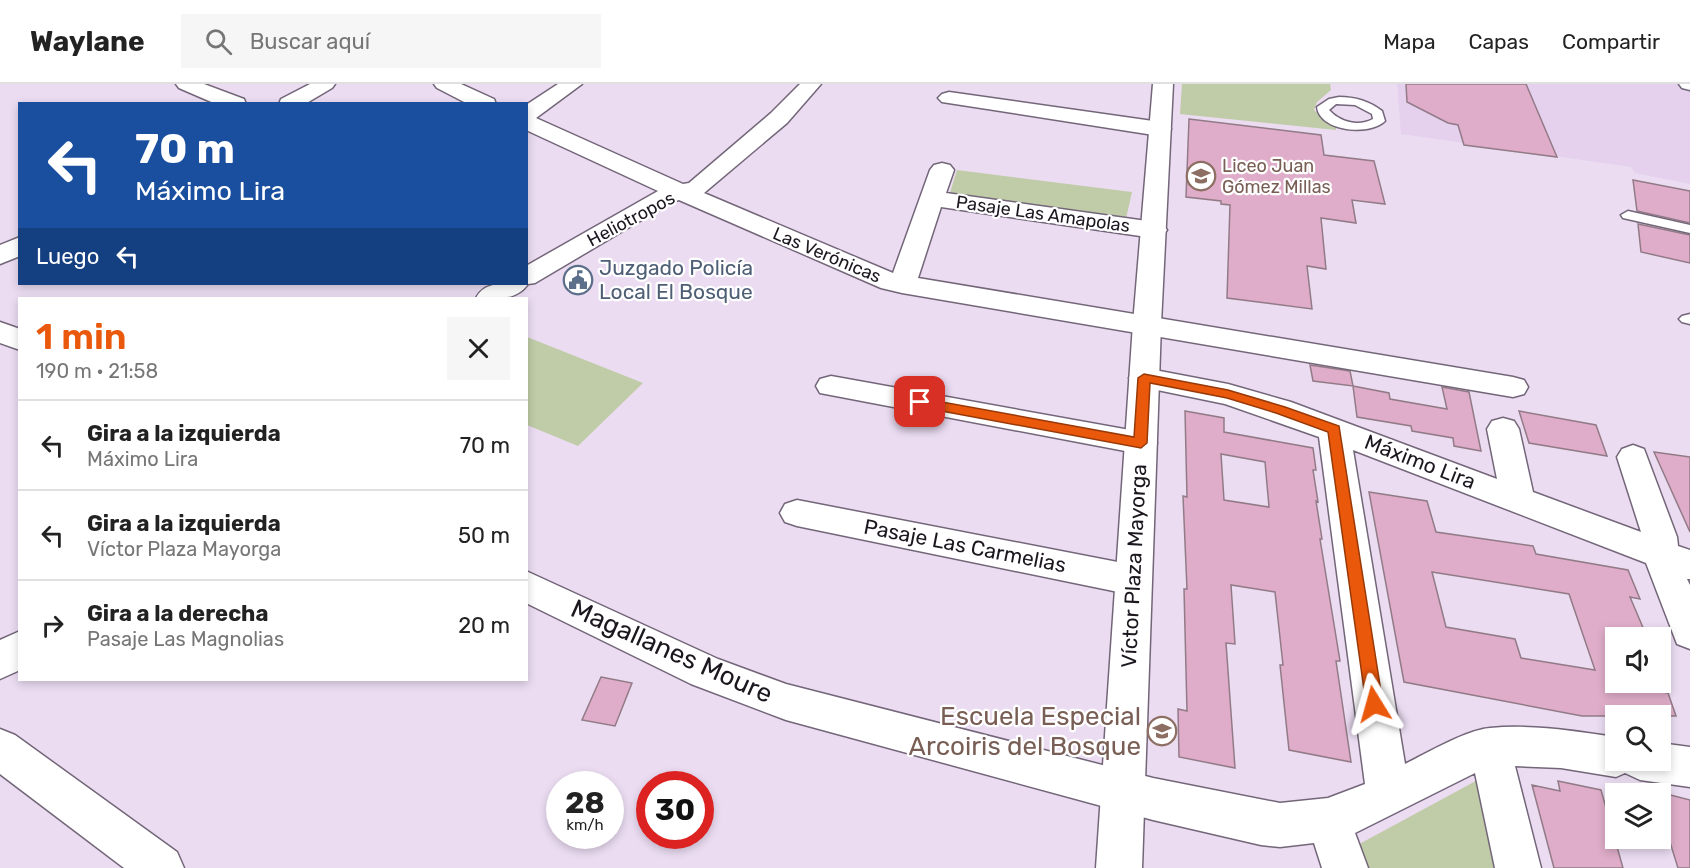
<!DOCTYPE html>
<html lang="es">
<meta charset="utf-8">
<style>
body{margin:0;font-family:Rubik,sans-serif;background:#f6f6f6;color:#222;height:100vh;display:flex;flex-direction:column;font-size:22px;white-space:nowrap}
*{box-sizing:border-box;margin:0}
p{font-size:20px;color:#767676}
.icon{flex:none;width:33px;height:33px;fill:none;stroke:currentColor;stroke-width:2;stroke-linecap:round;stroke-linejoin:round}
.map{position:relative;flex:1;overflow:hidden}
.sheet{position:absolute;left:18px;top:213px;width:510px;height:384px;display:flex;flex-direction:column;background:#fff;border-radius:0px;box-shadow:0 3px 9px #0003}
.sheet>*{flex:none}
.top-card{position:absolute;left:18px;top:18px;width:510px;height:183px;border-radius:0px;box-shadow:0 3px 9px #0003;background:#1a4fa0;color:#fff;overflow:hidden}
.buttons{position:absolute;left:1605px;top:543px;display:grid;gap:12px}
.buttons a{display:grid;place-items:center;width:66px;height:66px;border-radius:0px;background:#fff;box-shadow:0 3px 9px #0003;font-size:30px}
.speed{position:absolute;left:546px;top:687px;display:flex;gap:12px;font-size:30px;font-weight:700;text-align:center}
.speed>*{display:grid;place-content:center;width:78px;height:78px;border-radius:50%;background:#fff;box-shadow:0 3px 9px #0003;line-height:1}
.speed small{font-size:15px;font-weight:400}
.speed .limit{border:9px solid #d22;background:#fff;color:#111}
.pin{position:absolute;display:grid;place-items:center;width:51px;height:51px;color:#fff;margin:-26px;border-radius:12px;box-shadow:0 3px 9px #0006}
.me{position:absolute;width:66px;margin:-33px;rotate:352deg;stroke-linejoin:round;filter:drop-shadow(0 0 4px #0008)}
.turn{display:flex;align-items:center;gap:21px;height:126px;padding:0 18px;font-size:27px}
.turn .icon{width:78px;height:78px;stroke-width:2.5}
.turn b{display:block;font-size:42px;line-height:51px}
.then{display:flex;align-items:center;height:57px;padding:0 18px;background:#0003;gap:12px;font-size:22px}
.round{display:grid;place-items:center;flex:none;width:63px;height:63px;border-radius:0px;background:#f6f6f6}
.summary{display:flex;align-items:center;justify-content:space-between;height:102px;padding:0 18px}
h1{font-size:36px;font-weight:600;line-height:45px;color:#ea580c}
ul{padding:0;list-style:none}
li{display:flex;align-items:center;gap:18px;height:90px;padding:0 18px;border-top:2px solid #e0e0e0}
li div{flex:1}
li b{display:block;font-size:22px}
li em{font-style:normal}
header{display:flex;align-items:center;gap:36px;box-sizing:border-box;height:84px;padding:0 30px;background:#fff;border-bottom:2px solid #e0e0e0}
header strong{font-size:28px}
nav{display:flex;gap:33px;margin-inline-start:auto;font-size:21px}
.search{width:420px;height:54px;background:#f6f6f6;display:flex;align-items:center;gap:15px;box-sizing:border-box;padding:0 21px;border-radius:0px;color:#767676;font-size:22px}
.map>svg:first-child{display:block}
</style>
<header>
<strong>Waylane</strong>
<div class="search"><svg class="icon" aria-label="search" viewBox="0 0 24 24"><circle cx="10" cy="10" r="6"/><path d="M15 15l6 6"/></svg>Buscar aquí</div>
<nav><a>Mapa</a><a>Capas</a><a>Compartir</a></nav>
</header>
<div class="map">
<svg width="1690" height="784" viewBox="0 0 1690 784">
<rect width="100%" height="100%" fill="#ebdcf2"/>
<path fill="#e5d1ee" d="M1397,0h293v100l-55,-11 -4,-6 -230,-33z"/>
<path fill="#c0cca7" d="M1182,0h148l1,6 -14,12 -3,8 9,8 13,7v5l-156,-16z
M957,86l175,22 -7,31 -177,-24z
M526,253h1l116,46 -65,63 -51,-21z
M1485,692l20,92h-146l-7,-20z"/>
<path fill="#dfadc9" stroke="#927b87" stroke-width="1.5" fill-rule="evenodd" d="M1406,0h120l31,73 -93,-12 -6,-20 -10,-2 -41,-21z
M1189,35l132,16 3,20 50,6 11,43 -33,-4 4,23 -35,-5 5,51 -19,-3 5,43 -85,-11 3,-93 -9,-1v-3l-35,-4z
M1633,96l57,11v32l-53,-12z
M1638,140l52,11v28l-49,-11z
M1310,281l40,6 3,15 -40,-5z
M1353,302l36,7 1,6 57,10 -5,-22 27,5 12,59 -27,-5 -1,-8 -41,-7 -1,-5 -54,-9z
M1185,327l39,7v14l89,16 3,22h-3l5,32 -2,-1 6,38h-2l20,122h-4l15,101 -62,-12 -9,-85h3l-8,-73 -44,-7 4,59 -9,-1 9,125 -56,-11 -1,-48 9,2 -3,-122h3l-4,-93 4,1zM1221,370l44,8 4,45 -45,-7z
M1519,327l77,14 11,31 -78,-13z
M1654,368l36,5v75z
M1369,408l58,9 9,31 97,14 3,8 92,16 12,29 -10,-2 17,40 -31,-6v52l52,10 8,23h-60v3h-5l-1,-3h-28l-178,-34zM1432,488l137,22 26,76 -74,-12 -6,-19 -69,-12z
M601,593l31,6 -17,43 -33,-6z
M1558,697l43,9 22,78h-69l-22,-83 28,6z
M1655,707l35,9v68h-12l-18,-58v-16h-4z"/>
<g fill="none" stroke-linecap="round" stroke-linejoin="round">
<g stroke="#736679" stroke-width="3">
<path id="lane" d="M1339,13c16,0 30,4 43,14l3,10c-15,15 -65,11 -68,-14l12,-8zM1336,20l19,1 17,9 1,5c-15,8 -33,3 -44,-9z
M1628,127l62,14v8l-67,-15 -2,-3z
M1690,230v10l-8,-2 -3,-3 3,-3z"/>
</g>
<g stroke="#736679" stroke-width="3">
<path id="street" d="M176,0h28l40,15 2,5h-30l-37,-16z
M310,0h25l-3,4 -27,16h-26l2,-5z
M434,0h27l33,15 2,5h-28l-31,-16z
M558,0h24l-46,34 147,66 6,-1 82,-70 29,-29h21l-34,39 -83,70 189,80 37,-103 4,-5 8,-2 8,2 4,5 -8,23 208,29 9,3 4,5 -4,5 -9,3 -213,-31 -23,71 595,99 11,3 4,7 -4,7 -11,3 -611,-104 -21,-5 -202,-88 -7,2 -137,81 -7,1c-12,18 -34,14 -52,14 9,-18 33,-14 50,-14v-18l132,-75 -132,-61v-25z
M949,8l211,30 8,2 3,5 -3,5 -8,2 -218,-34 -4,-4 4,-4z
M20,153v19l-20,8v-19z
M0,238l20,7v21l-20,-7z
M1144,284l84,16 63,18 206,77 -10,-50 5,-8 11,-3 11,3 5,8 14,63 108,40 -24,-75 5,-8 11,-4 11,4 33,88 1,9 12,4v29h-3l3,6v64l-13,-5 -31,-81 -293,-113 52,314c22,-11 61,-34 85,-36 42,-4 84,3 126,9v23h44v-17l30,4v40l-50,-7 -15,-7 -9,4 -55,-9 -46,-2 26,102h-46l-20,-95 -120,60 13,35h-46l-8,-25 -34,4 -19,-2 -108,-25 -367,-100 -95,-36 -165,-81v-32l192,88 68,25 367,94 127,25 48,-5 37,-14 -46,-347 -94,-33 -92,-19 -4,-7 4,-7z
M831,292l310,56 11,3 5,8 -5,8 -11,3 -321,-61 -4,-7 4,-7z
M797,416l336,65 13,5 5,10 -5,10 -13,5 -336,-69 -12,-4 -5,-9 5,-9z
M20,547v39l-20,9v-39z
M0,645l15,6 162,117 7,16h-60l-124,-94z"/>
</g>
<g stroke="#736679" stroke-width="3">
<path id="secondary" d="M1153,0h20l-12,240 -19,544h-46l37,-544z"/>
</g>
<g stroke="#736679" stroke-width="3">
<path id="primary" d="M1679,0h11v6l-8,-2z"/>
</g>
<use href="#lane" fill="#fff" fill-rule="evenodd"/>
<use href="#street" fill="#fff" fill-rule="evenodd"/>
<use href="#secondary" fill="#fff" fill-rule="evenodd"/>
<use href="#primary" fill="#fff" fill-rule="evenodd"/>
</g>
<path fill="#ea580c" stroke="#983908" stroke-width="1.5" d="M1144,290l84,16 57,17 54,19 44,278 -3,5 -6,2 -5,-2 -3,-5 -38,-272 -52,-19 -49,-15 -77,-15 -3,60 -6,5 -221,-41 -7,-5 7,-4 214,39 4,-59z"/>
<defs>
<g id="school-ring" transform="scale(1.5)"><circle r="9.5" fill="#fff" stroke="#8d6e63" stroke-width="1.5"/><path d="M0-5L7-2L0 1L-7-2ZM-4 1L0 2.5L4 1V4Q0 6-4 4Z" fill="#8d6e63"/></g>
<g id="civic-ring" transform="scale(1.5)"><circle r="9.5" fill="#fff" stroke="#5c6f8a" stroke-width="1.5"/><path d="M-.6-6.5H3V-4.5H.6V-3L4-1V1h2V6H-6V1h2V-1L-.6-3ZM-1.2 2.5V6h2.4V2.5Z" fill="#5c6f8a"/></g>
</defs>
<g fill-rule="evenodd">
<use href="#school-ring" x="1201" y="92"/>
<use href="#civic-ring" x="578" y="196"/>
<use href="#school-ring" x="1162" y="647"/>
</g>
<g text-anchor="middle" stroke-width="4.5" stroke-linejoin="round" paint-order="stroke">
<g font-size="18" fill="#785e54" stroke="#fff" text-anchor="start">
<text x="1222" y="88">Liceo Juan<tspan x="1222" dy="21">Gómez Millas</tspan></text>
</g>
<g font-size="18" fill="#1c171f" stroke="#fff">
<text transform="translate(1043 130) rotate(8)" y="6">Pasaje Las Amapolas</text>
<text transform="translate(631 135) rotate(-28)" y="6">Heliotropos</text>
<text transform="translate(827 171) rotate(23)" y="6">Las Verónicas</text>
</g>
<g font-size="21" fill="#4e5e75" stroke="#fff" text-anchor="start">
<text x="599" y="191">Juzgado Policía<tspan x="599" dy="24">Local El Bosque</tspan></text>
</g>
<g font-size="21" fill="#1c171f" stroke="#fff">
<text transform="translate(1420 378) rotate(21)" y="7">Máximo Lira</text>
<text transform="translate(965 462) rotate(11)" y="7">Pasaje Las Carmelias</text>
<text transform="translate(1134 482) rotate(-87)" y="7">Víctor Plaza Mayorga</text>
</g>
<g font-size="26" fill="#1c171f" stroke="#fff">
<text transform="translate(672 567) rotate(24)" y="9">Magallanes Moure</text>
</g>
<g font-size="26" fill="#785e54" stroke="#fff" text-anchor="end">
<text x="1141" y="641">Escuela Especial<tspan x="1141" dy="30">Arcoiris del Bosque</tspan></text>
</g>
</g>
</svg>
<div class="buttons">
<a><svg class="icon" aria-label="sound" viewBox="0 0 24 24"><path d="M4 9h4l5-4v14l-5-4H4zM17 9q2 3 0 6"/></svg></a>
<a><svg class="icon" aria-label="search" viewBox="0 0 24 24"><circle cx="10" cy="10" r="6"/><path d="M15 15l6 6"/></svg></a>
<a><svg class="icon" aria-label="layers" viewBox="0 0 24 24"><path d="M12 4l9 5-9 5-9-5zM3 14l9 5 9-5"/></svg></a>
</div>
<div class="speed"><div>28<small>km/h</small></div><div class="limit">30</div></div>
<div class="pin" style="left:920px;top:318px;background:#d93025"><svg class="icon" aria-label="arrive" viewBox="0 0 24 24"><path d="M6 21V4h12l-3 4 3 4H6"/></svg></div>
<svg class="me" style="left:1374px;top:620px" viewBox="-20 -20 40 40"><path d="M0-17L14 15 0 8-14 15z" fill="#ea580c" stroke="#fff" stroke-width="4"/></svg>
<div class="top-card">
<div class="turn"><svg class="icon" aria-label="left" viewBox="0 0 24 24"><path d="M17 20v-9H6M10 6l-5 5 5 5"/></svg><div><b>70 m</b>Máximo Lira</div></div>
<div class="then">Luego<svg class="icon" aria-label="left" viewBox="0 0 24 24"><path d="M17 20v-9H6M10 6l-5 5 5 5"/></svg></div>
</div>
<section class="sheet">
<div class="summary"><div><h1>1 min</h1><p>190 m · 21:58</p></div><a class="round"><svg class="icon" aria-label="close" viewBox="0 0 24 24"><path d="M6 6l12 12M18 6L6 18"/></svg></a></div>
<ul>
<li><svg class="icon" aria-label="left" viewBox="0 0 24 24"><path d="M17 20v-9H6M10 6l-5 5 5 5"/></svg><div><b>Gira a la izquierda</b><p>Máximo Lira</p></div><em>70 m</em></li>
<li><svg class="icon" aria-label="left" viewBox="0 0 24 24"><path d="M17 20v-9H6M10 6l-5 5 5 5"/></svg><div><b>Gira a la izquierda</b><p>Víctor Plaza Mayorga</p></div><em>50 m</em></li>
<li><svg class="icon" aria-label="right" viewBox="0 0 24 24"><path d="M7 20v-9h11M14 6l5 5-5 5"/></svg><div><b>Gira a la derecha</b><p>Pasaje Las Magnolias</p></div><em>20 m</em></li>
</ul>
</section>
</div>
